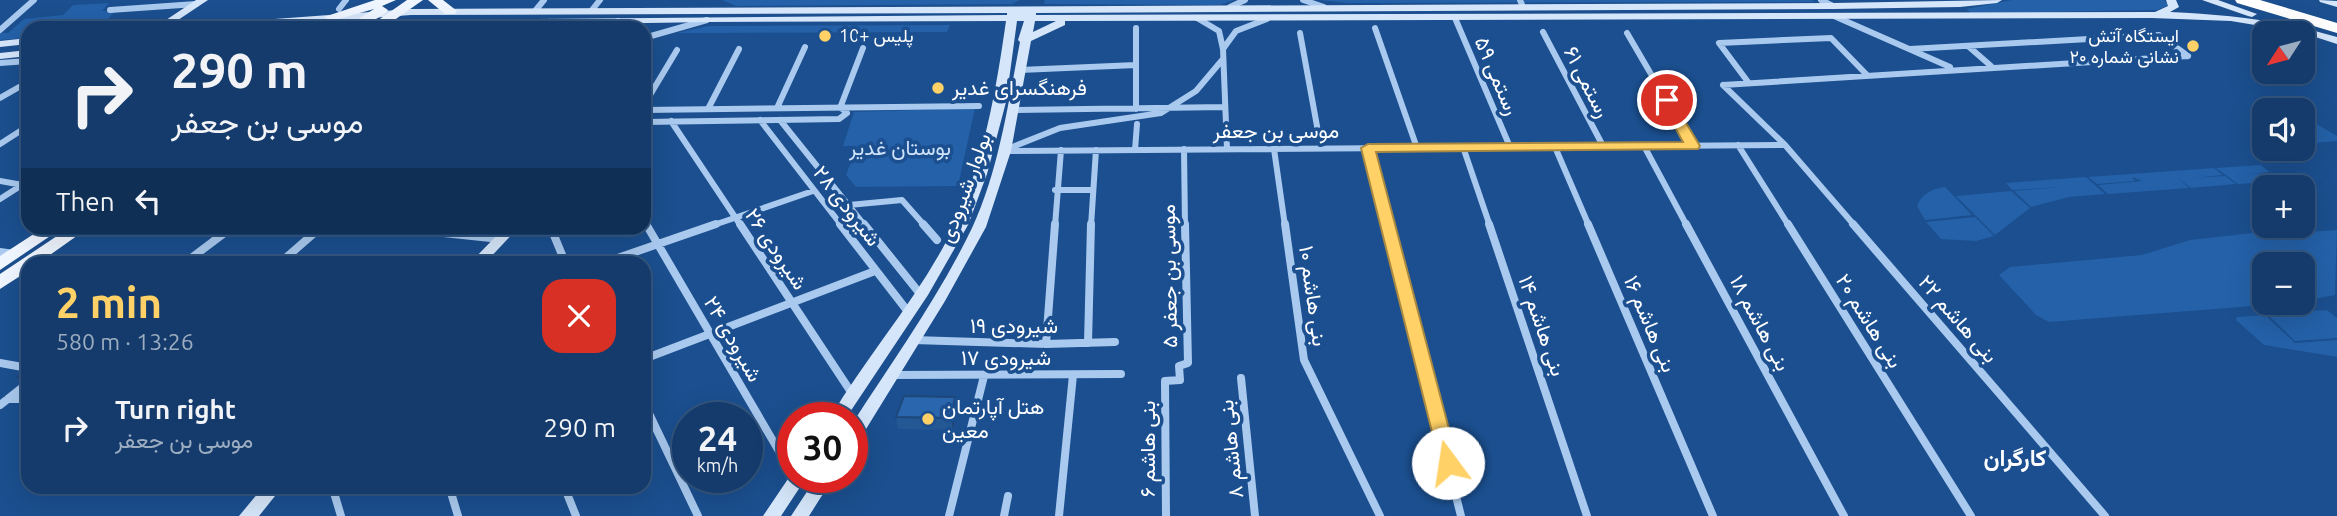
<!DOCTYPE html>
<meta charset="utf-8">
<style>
body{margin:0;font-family:Ubuntu,Vazirmatn,sans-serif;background:#214673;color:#f1f3f6;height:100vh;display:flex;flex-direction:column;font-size:26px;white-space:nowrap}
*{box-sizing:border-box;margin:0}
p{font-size:23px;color:#9dadc1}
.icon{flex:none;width:38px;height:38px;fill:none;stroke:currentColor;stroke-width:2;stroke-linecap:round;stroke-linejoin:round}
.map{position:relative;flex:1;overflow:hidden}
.details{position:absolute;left:21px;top:256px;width:630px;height:238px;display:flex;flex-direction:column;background:#143b6b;border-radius:21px;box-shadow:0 7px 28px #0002,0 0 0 2px #33557e}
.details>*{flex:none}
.banner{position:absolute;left:21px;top:21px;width:630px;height:214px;border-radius:21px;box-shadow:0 7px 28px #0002,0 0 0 2px #33557e;background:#143b6b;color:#f1f3f6;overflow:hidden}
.needle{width:46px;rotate:234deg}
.buttons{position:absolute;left:2252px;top:21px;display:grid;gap:14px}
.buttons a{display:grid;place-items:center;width:63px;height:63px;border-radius:14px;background:#143b6b;box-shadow:0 7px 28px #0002,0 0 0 2px #33557e;font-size:35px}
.speed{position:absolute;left:672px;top:402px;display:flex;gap:14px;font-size:35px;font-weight:700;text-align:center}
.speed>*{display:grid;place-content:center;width:91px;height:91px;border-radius:50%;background:#143b6b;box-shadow:0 7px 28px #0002,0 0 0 2px #33557e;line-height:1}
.speed small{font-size:18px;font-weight:400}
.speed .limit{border:10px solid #d22;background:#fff;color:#111}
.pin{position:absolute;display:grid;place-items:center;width:60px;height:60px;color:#fff;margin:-30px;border:4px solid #fff;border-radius:50%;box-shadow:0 2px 7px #0007}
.me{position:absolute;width:77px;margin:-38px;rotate:346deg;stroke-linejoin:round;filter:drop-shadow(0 0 5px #0008)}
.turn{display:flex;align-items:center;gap:24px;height:147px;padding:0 35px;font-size:32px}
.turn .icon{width:91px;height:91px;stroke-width:2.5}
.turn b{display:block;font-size:49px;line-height:60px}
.then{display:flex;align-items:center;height:66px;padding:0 35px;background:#0003;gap:14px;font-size:26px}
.round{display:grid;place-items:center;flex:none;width:74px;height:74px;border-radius:21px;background:#214673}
.head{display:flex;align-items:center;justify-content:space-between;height:119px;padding:0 35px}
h1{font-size:42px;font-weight:600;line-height:52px;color:#ffd166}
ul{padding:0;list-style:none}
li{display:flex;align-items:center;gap:21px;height:105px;padding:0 35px}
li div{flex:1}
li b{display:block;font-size:26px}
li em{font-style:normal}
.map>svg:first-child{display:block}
</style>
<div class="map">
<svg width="2337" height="516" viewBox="0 0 2337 516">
<rect width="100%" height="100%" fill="#1b4f8f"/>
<path fill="#2461a8" d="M722,0h298l-8,4 -276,2z
M1045,0h189l-14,5 -176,-1z
M1319,0h492l5,2 -469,1z
M2012,0h152l5,5 -12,5 -186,3 -5,-4z
M109,3l-7,8h13l-12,14 56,-3 -12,6h-119v10l-28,2v-7h8l16,-14 39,-4 10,-10z
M950,25l-3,7 -270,1 31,-7z
M975,108l-17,78 -102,1 -10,-12 11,-29h-14l11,-34z
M2313,122l24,14v5l-34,3v-21z
M2261,165l8,7 -20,2 22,-1 11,8 -44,3 -22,-16z
M2214,168l9,7 -30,3 32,-2 11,8 -45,4 -13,-10 11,10 -81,6 -10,-9 44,-4 -10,-4 3,4 -38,3 -9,-7z
M2086,177l19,17 -36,3 -38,10 -17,-16 46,-4 -48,3 -6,-7z
M1945,187l27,28 -47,5 -8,-14c5,-13 15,-17 28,-19z
M2011,191l19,17 -35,27 -39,-39z
M1975,217l19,19 -18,5 -35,-2 -15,-17z
M2289,229l5,4 43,-3 -2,65 -32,6v-37h-39v39h27l-242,19 -13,-7 -37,-40 11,-8 132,-12 48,-15z
M2327,310l10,8v20l-42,3 -28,-27z
M2265,315l30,28 42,-3v17l-73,-12 -28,-25 1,-3z"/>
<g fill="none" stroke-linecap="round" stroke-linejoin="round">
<path stroke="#a9c9ee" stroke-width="6" d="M1303,0l21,7
M1520,0l3,7
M1821,0l12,6
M1230,7l15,-7
M339,9l7,-9
M110,10l86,-6
M592,10l8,-10
M535,11l9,-11
M1834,16l116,51
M1197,18l22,13 4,18 4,100
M1455,18l55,129
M618,21l15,7
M546,28l4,-6
M1136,28v81
M1375,28l42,120
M0,30l34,-30
M1543,32l60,114
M1300,33l21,115
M1627,33l66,113
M644,38l63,-18
M1968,46l23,20
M1223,49l13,-18 31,-12
M1910,49l249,-14 29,21
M0,63l28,-2
M1020,70l116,-5
M1748,82l-29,-39 112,-5 35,36
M1723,85l62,60 70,81
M1723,85l465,-29
M0,98l28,-16
M644,105l33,-55
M777,108l28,-61
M840,108l23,-60
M708,109l31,-60
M644,110l335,-4
M1014,110l211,-3
M760,120l82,106
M780,120l85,106
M671,121l70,105
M644,122l195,-3 8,-6 -6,-5
M0,144l28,-18
M1738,145l51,81
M1644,146l43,80
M1463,147l27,79
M1555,147l34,79
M1368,148l20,78
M1184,149l1,77
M1274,149l11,77
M1005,150l55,-22 101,-15 35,-22 27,-32
M1135,150l2,-26
M1005,151l780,-6
M0,181l28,5
M1055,190h37
M0,199l22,-14
M849,205l53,-5 23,26
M644,220l4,6
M711,226l102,-35
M1055,226l6,-76
M1091,226l5,-76"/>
<path stroke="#a9c9ee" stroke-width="8" d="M646,224l147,251
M740,224l113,171
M840,224l69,89
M864,224l57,71
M923,224l14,16
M1285,224l19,136 76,156
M1387,224l74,292
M1489,224l98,292
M1588,224l125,292
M1686,224l158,292
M1788,224l183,292
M1853,224l252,292
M397,228l103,11
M551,228l14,34
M0,252l14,2
M35,259l24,3
M186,262l45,-34
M281,262l39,-34
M606,262l110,-38
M913,340l133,4 69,-2
M1088,343l3,-119
M1046,344l9,-120
M644,359l231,-88
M0,363l28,5
M891,375l230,-1
M1241,378l14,138
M8,399h20
M644,403l54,113
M0,405l28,-22
M332,486l9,30
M449,486l9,30
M564,486l12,30
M949,516l35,-140
M1004,516l4,-20
M1059,516l14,-141
M1166,516l-1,-135 15,-1 -1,-14 9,-3 -3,-139"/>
<path fill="#d6e6fa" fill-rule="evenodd" d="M196,0h12l-42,28h-12z
M2002,0l-5,3 -37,4 -127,2 -797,4v2l1119,-3 13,-6 -2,-6h10l3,7 -9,5c59,3 111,8 167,25v7l-34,-11 -72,-12 -79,-3 -1087,3v4l-34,16 -20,110 -25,76 -41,74 -87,141 -6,2v-20c41,-64 87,-127 120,-196 27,-58 36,-124 48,-186l-2,-2 6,-19h-7l-11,81 -19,72 -19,51 -40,70 -82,123h-16c39,-66 92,-124 125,-194 29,-64 41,-133 51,-203l-297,1 -377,6 5,-3 85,-5 585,-5v-2l-596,2 -175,13h-50l5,-3 220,-16 1422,-6zM1035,21h21l-23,11z
M2202,0h16l39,14 -5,3 -4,-1z
M2319,0l18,1v6l-17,-5z
M28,38v6l-28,3v-6z
M28,50v6l-28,3v-6z
M504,228h14l-32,34h-15z
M792,473l1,5h13l-25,38h-18z
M816,478h17l-24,38h-18z
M264,486h19l-24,30h-20z"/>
<path fill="#f0f6ff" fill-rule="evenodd" d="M375,0h21l-14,6 6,4 -2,3 -25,15h-17l30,-19 -43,12 -7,-4z
M407,0h16l-40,28h-16z
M428,0h15l14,11 -2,3h-10z
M408,19l5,1v6l-25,2z
M43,228h19l-62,42v-14z
M69,228h19l-48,34h-12v9l-28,18v-15z"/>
<path fill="#fff" fill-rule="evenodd" d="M2235,0h25l77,23v10l-100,-30z"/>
</g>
<path fill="#245895" d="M28,369v20l-10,-12z
M955,397l2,12 -4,21 -55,-1 -2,-12z"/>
<path fill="#1d4779" d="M955,397l2,12 -4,21 -2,-12z"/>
<path fill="#2a66ad" stroke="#1d4779" stroke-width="2" d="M28,369v8h-10z
M904,396l51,1 -4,21 -55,-1z"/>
<path fill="#ffd166" stroke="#a68842" stroke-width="2" d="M1662,98h9l29,48 -2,3 -322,3 82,311 -3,5h-14l-80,-320 7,-4 315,-2 -23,-42z"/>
<g fill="#ffd166" stroke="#1b4f8f" stroke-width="2.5">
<circle cx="825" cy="36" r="7"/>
<circle cx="2193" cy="46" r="7"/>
<circle cx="938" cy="88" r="7"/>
<circle cx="928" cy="419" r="7"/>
</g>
<g text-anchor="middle" stroke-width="7" stroke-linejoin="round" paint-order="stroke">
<g font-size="18" fill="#fff" stroke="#1b4f8f" text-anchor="start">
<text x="839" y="42">پلیس +10</text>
<text x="2179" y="42" text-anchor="end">ایستگاه آتش<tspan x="2179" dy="21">نشانی شماره ۲۰</tspan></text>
</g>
<g font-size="21" fill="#fff" stroke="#1b4f8f">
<text transform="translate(1497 76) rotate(67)" y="7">رستمی ۵۹</text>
<text transform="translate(1587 82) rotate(63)" y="7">رستمی ۶۱</text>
<text x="1276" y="138">موسی بن جعفر</text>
<text transform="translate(965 188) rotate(-70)" y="7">بولوار شیرودی</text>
<text transform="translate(847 206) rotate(52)" y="7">شیرودی ۲۸</text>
<text transform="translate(776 249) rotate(56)" y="7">شیرودی ۲۶</text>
<text transform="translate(1169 276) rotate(-91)" y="7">موسی بن جعفر ۵</text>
<text transform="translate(1313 296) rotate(82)" y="7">بنی هاشم ۱۰</text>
<text transform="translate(1958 319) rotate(49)" y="7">بنی هاشم ۲۲</text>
<text transform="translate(1869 321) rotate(58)" y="7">بنی هاشم ۲۰</text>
<text transform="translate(1760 323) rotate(62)" y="7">بنی هاشم ۱۸</text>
<text transform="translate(1650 324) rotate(67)" y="7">بنی هاشم ۱۶</text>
<text x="1014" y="333">شیرودی ۱۹</text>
<text transform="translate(1542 326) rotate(71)" y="7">بنی هاشم ۱۴</text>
<text transform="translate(733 339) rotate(60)" y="7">شیرودی ۲۴</text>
<text x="1006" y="365">شیرودی ۱۷</text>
<text transform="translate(1148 449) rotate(-90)" y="7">بنی هاشم ۶</text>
<text transform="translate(1231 449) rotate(-96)" y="7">بنی هاشم ۸</text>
</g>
<g font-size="21" fill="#fff" stroke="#1b4f8f" text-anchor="start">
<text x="952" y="95">فرهنگسرای غدیر</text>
<text x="942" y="414">هتل آپارتمان<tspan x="942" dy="24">معین</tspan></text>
</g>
<g font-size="21" fill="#cfe3fa" stroke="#1b4f8f">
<text x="900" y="155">بوستان غدیر</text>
</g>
<g font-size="23" font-weight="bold" fill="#fff" stroke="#1b4f8f">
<text x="2015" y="466">کارگران</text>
</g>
</g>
</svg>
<div class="buttons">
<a><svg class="needle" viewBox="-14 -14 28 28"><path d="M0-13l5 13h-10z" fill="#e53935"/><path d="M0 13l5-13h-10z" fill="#9dadc1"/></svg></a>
<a><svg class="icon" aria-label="sound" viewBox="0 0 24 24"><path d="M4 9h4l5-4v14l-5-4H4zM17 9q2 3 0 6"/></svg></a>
<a>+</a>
<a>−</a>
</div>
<div class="speed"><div>24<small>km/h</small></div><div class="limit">30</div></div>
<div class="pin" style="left:1667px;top:100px;background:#d93025"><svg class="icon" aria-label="arrive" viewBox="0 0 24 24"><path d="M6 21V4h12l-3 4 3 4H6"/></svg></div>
<svg class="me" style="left:1448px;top:463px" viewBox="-20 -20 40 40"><circle r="19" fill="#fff"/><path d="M0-13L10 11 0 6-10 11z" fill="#ffd166"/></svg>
<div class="banner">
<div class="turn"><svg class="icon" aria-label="right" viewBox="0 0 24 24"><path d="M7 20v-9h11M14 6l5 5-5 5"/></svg><div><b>290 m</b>موسی بن جعفر</div></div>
<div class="then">Then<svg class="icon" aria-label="left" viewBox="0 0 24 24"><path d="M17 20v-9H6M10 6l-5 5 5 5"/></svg></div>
</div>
<section class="details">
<div class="head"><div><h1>2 min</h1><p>580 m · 13:26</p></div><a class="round" style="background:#d93025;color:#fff"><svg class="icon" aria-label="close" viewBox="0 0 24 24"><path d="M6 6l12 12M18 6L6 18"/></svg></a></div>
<ul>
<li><svg class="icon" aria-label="right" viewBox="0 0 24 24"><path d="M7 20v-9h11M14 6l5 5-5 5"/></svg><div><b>Turn right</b><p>موسی بن جعفر</p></div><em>290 m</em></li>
</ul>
</section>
</div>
